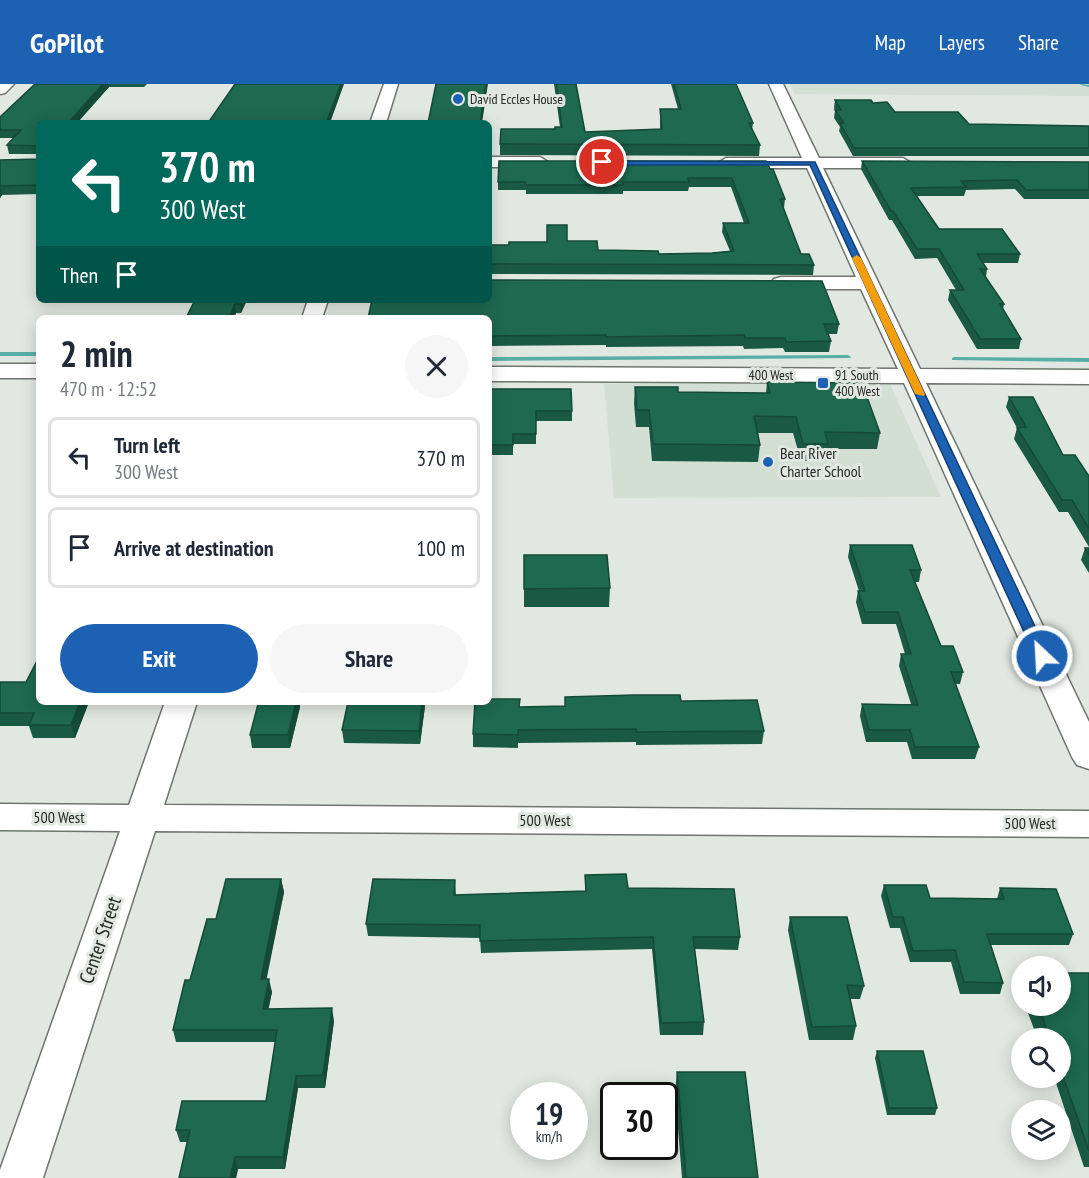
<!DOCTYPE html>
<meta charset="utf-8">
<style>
body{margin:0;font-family:"PT Sans Narrow",sans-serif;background:#f6f6f7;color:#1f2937;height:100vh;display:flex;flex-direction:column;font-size:22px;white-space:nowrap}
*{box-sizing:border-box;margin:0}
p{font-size:20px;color:#747a83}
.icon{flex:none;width:33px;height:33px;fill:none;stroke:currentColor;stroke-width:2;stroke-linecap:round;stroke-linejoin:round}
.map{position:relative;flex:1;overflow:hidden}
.sheet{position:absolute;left:36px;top:231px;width:456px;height:390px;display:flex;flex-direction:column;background:#fff;border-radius:9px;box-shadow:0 3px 15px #0003}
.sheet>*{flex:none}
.hud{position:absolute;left:36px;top:36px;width:456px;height:183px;border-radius:9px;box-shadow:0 3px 15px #0003;background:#00695c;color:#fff;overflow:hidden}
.buttons{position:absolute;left:1011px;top:872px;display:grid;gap:12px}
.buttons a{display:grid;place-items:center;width:60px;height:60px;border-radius:50%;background:#fff;box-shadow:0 3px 15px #0003;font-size:30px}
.speed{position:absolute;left:510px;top:998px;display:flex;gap:12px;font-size:30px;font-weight:700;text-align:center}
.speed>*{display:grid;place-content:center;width:78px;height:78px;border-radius:50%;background:#fff;box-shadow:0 3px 15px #0003;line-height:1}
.speed small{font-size:15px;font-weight:400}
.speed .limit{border:3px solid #111;border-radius:9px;background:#fff;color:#111}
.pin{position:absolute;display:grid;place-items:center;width:51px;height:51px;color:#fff;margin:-26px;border:3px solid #fff;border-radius:50%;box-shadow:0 2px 6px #0007}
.me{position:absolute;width:66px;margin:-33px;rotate:335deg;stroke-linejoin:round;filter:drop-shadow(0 0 4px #0008)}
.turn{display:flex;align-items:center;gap:21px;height:126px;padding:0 24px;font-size:27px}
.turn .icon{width:78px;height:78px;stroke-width:2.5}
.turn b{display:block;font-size:42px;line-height:51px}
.then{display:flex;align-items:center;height:57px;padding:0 24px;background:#0003;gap:12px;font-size:22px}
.round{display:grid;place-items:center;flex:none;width:63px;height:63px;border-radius:32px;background:#f6f6f7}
.overview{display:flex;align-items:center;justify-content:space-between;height:102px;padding:0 24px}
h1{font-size:36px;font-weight:800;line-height:45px}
.button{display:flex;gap:12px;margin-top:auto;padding:12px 24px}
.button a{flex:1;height:69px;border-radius:36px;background:#1d62b2;color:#fff;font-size:24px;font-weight:800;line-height:69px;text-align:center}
.button a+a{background:#f6f6f7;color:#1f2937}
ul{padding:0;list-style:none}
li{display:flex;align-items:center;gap:18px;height:81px;margin:0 12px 9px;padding:0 12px;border:3px solid #e0e1e3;border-radius:9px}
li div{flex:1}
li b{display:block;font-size:22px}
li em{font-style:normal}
header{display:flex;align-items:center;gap:36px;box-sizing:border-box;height:84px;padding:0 30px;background:#1d62b2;color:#fff}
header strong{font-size:28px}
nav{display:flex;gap:33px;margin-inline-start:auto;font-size:21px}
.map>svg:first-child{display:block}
</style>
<header>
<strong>GoPilot</strong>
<nav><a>Map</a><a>Layers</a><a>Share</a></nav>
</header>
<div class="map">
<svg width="1089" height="1094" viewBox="0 0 1089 1094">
<rect width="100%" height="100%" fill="#e1e8e1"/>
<path fill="#d2dfd2" d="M790,0h299v12l-294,-2z
M889,298l52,115 -327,1 -10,-114z"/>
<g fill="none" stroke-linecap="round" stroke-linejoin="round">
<path fill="#58aea7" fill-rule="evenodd" d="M1080,0l9,1v2l-8,-2z
M0,268h39v4h-39z
M848,271l3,2 -1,1 -361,3v-4z
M954,273l135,1v4l-137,-2v-2z"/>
<g stroke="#6e756e" stroke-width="3">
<path id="minor" d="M0,0h14l-9,9 -5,1z
M384,0h14l-12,39h-16z
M769,0h14l36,74h84l8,5 -8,5h-80l97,201 169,1v14l-163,-1 163,339v47l-12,-4 -5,-8 -168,-374 -415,-2v-14l409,2 -37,-80h-80l-7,-2 -3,-4 3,-4 7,-2h75l-49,-109h-81l-8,-5 8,-5h76z
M489,73h51l8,5 -8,5h-51z
M308,216h20l-6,18h-20z
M0,280h39v14h-39z
M165,618h32l-33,103 925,6v26l-934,-6 -112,347h-43v-8l120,-339 -120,-1v-26l129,1z"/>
</g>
<use href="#minor" fill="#fff" fill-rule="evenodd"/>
</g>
<path fill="#1a5a45" d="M35,0h112l-3,3h-35l-32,36h-38v71l-37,1 -2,3v-38l39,-1v-5h-30l-2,-9 6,-7h-13v-21z
M554,0h22l9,48 75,-3v-20h18l-7,-25h65l17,39 -1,7 8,15 -1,11 -259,-1v-11l60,-17z
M835,16l38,3 22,9 74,12 120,2v30h-236l-14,-25 1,-4 -6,-9 1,-8 -1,-2z
M766,77l19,38 -1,9h-1l18,46 13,11 -1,10 -324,-1v-29h20l58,-4 31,9 61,4 53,-1 18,-2 -8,-19 1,-9h21l-13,-36h-42l-1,4h-65v3h-97v-4h-28v-8z
M862,77l227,1v37h-65l-9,-10 -49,1 -2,6h-48l23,33 81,25 -2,9h-35l4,6 -1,8 18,27 -1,5 18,30 -2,10h-42l-29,-49 2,-10h6l-19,-32 -22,1 -23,-39h-3l-28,-51z
M247,216l-6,13h-5l-2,5h-48z
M489,234l350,6 -2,10h-9l3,7 -2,11h-44l-2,-4 -39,1 -1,-3 -137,1v-2l-117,1z
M767,298l113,51 -3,16h-50l-1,12h-25l-8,-28h-35l2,12 -2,17 -106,-1 -3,-34h-13l-2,-24 1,-16 43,5 88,1z
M489,305l83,22v10h-36v23h-23v11h-24z
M1009,313l54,58 26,21v71l-21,-35h-9l-45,-73 3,-11 -11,-21z
M850,461l71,25 -2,12h-4l26,64 22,26 -3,12h-5l24,63 -4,12h-63l-5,-17h-41l-6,-26 2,-12h49l-12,-38 2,-12h4l-9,-30h-34l-6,-22 2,-11h1l-11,-34z
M1085,464h4v25l-8,-13z
M524,471l86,33 -1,19h-85z
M0,598l39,20h50l-14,36h-42l-4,-12h-29z
M565,613l116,4 83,30 -2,13 -126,1v-3l-118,1v5l-45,-1v-13l47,-35v8l45,-1z
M267,618h32l1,5 -10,41h-38l-2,-13z
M425,622l-5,38 -76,-1 -2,-13z
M585,791l43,13 112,49 -2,13 -43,-1 9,73 -1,13h-43l-8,-86 -171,4 -1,-15 -112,-2 -2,-12 89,-44 1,15 129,-4z
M281,795l3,13 -18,87 6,13 -4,17 66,12 -9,67h-27l-13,81h-47l-2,9h-57l8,-36h-7l-4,-12 90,-29 9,-59h-99l-3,-12 43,-111z
M884,801l46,13 67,1 3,-11 73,46 -4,11h-78l12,38 -3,11h-40l-9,-32h-41l-10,-34h-10l-9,-32z
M790,833l74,69 -4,13h-10l6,27 -3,14h-44l-21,-110z
M1089,889v194h-5l-30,-90h6v-39h-20l-3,-9h-3l-9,-24h35z
M1022,896v14l-3,-7z
M877,967l60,57 -2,7h-48l-12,-57z
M677,988l81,106h-76l-7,-87z"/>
<path fill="#154a38" d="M103,0h5l1,3 -32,36h-9z
M341,0h3l-14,39h-4z
M486,0h2l-6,39h-2z
M0,102l2,9 -2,3z
M241,216h6l-6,13 -1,-9z
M235,220l1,9 -2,5h-5z
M80,618h9l-14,36 -4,-13z
M296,618h3l1,5 -10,41 -2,-13z
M422,618h2l1,4 -5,38 -1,-13z
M281,795l3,13 -20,100 -3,-13z
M269,895l3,13 -6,30 -3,-13z
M332,924l2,13 -9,67 -2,-13z
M296,992l2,12 -13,81 -2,-12z
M235,1073l3,12 -2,9h-6z"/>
<path fill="#1e6950" stroke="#154a38" stroke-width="1.5" d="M35,0h68l-35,39h-29v62l-39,1v-26l39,-1v-13l-32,-1 14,-15h-21v-13z
M235,0h106l-15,39h-118z
M436,0h50l-6,39h-52z
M556,0h20l9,48 77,-3 -2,-20h21l-7,-25h62l17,39h-4l11,22 -260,-1 1,-15h54v-2h7z
M835,16h36l2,3 14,-1 8,10h63l11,12 120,2v22h-235l-14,-25h4l-9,-13h6z
M499,77h267l4,8h3l12,30h-5l21,55h8l5,11 -325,-1v-19h20v-3h38v-17h20v16h30l1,9 60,1 1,3 53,-1 22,-2 -11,-28h26l-17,-45h-44l1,4h-66v3h-97l-1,-3h-27z
M862,77l227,1v28h-63l-9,-10 -56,1 5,6 -55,1 28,41h63l18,25h-43l10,15h-7l24,35h-4l21,35h-41l-30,-49h14l-25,-41h-22l-24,-38h-2z
M489,196l333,1 17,43h-15l7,17 -45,1 -1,-4h-40l-1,-3 -138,2v-2l-117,1v-18h-121l4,-18h117z
M195,216h46l-1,4h-5l-6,14h-43z
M767,298l95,1 18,50 -55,-1 3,12h-25l-7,-27 -42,-1 6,29 -107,-1 -4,-34h-12l-2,-23h43v5l92,1z
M489,305h82l1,22h-36v23h-23v11h-24z
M1009,313h24l30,58h12l14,21v53l-17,-29h-10l-45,-72 9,-1z
M850,461h62l9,25h-11l31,76h12l10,26h-12l28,75h-64l-5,-17h-41l-7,-26 56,1 -17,-51h10l-13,-42h-33l-7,-21h7z
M1085,464h4v7z
M524,471h83l3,33 -86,1z
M39,573v45h41l-9,23h-42l5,-12h-34v-31h26z
M634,611h46l1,6 76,-1 7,31 -127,1 -1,-3 -118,1v5l-45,-1 2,-32h14v-3h31l-1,8 46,-1v-9z
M267,618h29l-8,33h-38l8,-31 9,1z
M348,618h74l-3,29 -77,-1z
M626,790l2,14 106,1 6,48h-47l11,85 -43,1 -8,-86 -173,4v-16l-114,-1 7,-45 82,1 -1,15 132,-4 -1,-16z
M226,795h55l-20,100h8l-6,30 69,-1 -9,67 -27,1 -13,81h-48l-5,21h-51l11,-48h-14l6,-29h84l11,-71h-104l12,-50h5l17,-61h9z
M884,801h42l4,13 74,1 -4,-11 56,1 17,45h-86l16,49 -39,-1 -9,-32 -42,1 -10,-34h-10z
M790,833h57l17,69 -17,-1 9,41 -44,1z
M1060,889h29v178l-29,-83v-30h-10l-8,-22h-3l-4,-11h25z
M877,967h46l14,57h-48z
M677,988h68l13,106h-72z"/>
<path fill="#1d62b2" stroke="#134074" stroke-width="1.5" d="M600,77l215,1 234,494 -2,3 -5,1 -7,-4 -225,-491h-208z"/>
<path fill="#f59e0b" d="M857,171l4,3 64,136 -1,2 -9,-2 -63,-136z"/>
<g fill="#1d62b2" stroke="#e1e8e1" stroke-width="2">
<circle cx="458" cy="15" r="6"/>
<rect x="817" y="293" width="12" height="12" rx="3"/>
<circle cx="768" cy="378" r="6"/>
</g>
<g text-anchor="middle" stroke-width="6" stroke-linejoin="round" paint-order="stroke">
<g font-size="14" fill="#272a27" stroke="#e1e8e1" text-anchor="start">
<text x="470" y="20">David Eccles House</text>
<text x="835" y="296">91 South<tspan x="835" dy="16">400 West</tspan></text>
</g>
<g font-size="14" fill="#272a27" stroke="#e1e8e1">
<text x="771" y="296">400 West</text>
</g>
<g font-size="16" fill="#272a27" stroke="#e1e8e1" text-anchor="start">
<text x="780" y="375">Bear River<tspan x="780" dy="18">Charter School</tspan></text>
</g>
<g font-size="16" fill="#272a27" stroke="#e1e8e1">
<text x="59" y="739">500 West</text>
<text x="545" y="742">500 West</text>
<text x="1030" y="745">500 West</text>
</g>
<g font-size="20" fill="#272a27" stroke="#e1e8e1">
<text transform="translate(100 856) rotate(-71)" y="7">Center Street</text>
</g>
</g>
</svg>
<div class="buttons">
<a><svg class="icon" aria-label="sound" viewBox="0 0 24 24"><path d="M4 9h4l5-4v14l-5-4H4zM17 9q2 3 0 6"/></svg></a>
<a><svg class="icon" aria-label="search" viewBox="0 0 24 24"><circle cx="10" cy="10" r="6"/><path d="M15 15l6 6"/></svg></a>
<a><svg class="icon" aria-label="layers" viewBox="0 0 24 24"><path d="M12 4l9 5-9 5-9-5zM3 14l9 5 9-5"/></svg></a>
</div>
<div class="speed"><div>19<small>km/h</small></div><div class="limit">30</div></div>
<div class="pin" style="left:602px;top:78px;background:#d93025"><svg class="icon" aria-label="arrive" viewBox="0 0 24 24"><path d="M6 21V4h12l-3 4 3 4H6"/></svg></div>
<svg class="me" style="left:1042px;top:572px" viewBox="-20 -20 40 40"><circle r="17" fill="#1d62b2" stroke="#fff" stroke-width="3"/><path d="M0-11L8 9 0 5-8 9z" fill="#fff"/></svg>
<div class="hud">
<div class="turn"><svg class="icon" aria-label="left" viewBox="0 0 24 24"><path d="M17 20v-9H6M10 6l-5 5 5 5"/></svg><div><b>370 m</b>300 West</div></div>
<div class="then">Then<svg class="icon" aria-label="arrive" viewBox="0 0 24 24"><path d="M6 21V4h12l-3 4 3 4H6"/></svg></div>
</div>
<section class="sheet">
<div class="overview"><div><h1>2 min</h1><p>470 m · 12:52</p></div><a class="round"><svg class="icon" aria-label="close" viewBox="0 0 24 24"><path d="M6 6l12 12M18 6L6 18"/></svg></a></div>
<ul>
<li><svg class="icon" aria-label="left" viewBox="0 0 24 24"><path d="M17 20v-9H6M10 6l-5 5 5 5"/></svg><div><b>Turn left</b><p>300 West</p></div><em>370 m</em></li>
<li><svg class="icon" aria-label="arrive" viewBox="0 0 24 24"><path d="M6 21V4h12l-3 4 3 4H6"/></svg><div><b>Arrive at destination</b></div><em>100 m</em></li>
</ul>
<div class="button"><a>Exit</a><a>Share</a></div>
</section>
</div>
